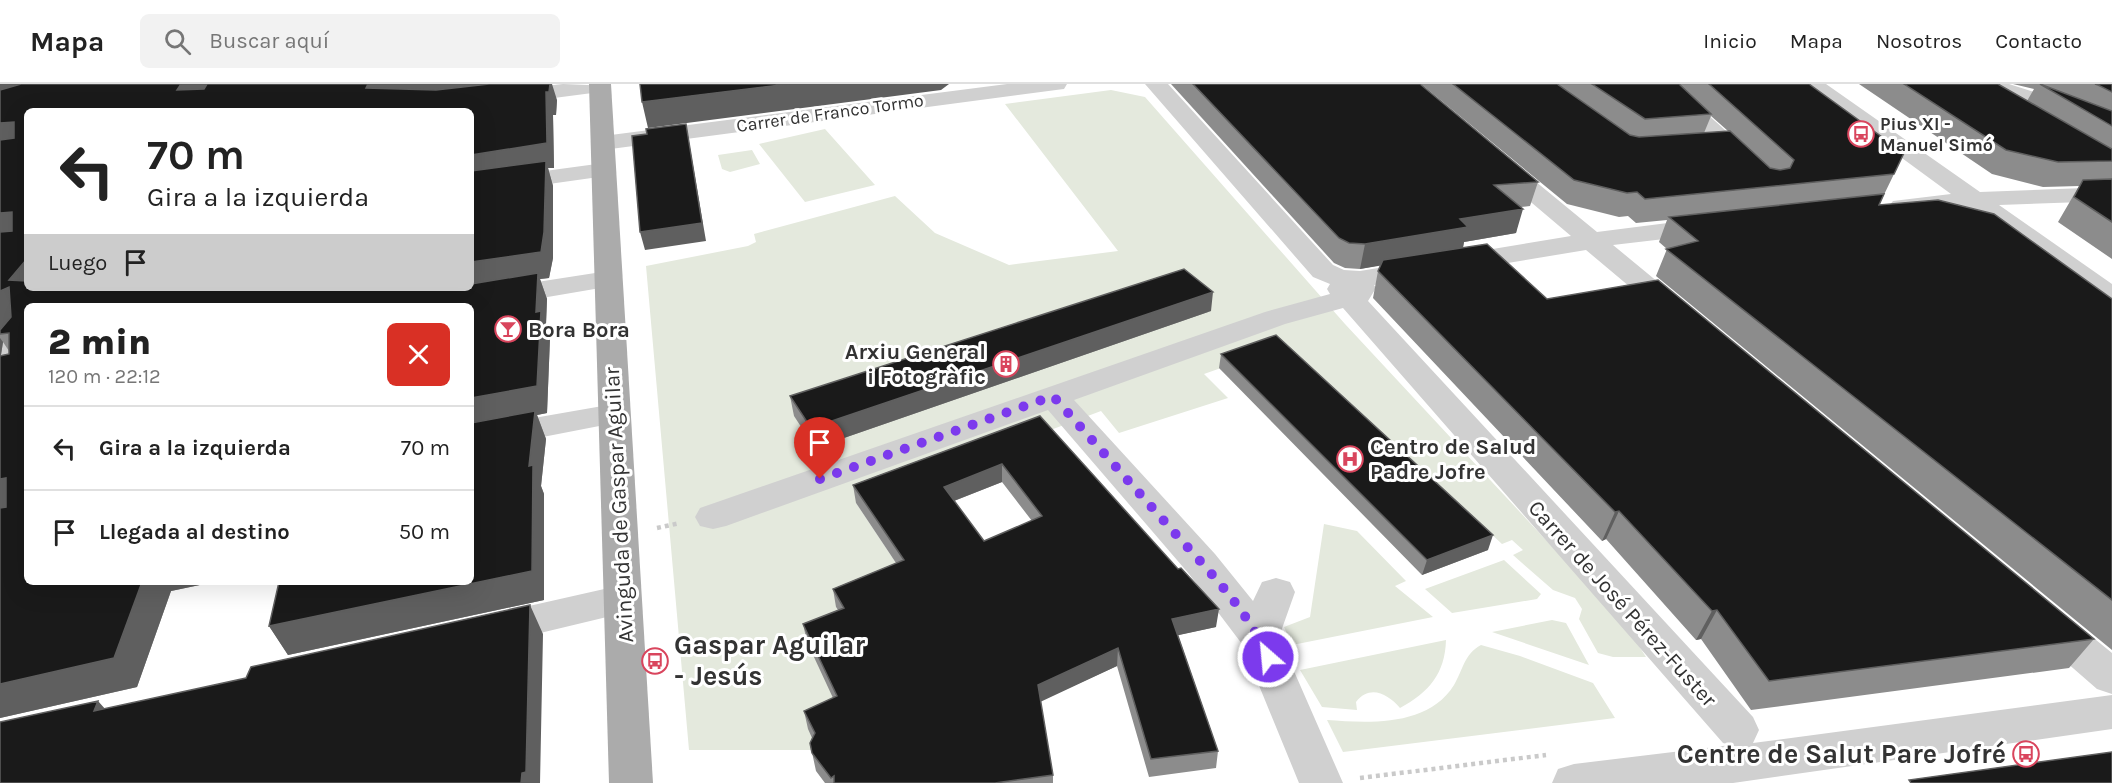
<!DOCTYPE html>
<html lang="es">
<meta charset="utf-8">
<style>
body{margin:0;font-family:Karla,sans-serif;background:#f2f2f2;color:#222;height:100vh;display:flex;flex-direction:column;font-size:22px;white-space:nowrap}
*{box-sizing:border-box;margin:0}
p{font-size:20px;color:#767676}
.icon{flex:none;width:33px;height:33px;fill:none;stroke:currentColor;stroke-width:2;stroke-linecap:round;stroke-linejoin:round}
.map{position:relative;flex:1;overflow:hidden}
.details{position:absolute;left:24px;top:219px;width:450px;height:282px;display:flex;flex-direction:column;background:#fff;border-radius:9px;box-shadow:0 6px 24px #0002}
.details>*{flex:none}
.banner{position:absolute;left:24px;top:24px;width:450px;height:183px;border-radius:9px;box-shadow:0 6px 24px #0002;background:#fff;color:#222;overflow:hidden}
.pin{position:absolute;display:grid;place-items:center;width:51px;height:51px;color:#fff;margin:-62px -26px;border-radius:50% 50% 50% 0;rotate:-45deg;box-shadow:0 0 6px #0007}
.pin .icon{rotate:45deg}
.me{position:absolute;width:66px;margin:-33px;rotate:333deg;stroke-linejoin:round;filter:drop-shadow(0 0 4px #0008)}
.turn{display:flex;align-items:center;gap:21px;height:126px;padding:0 24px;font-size:27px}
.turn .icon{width:78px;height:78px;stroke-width:2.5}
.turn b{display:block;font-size:42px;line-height:51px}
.then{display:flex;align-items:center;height:57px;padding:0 24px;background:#0003;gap:12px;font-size:22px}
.round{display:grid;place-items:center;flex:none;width:63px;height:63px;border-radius:9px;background:#f2f2f2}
.headline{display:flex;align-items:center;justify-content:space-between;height:102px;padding:0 24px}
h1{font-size:36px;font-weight:800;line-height:45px}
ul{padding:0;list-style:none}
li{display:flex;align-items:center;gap:18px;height:84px;padding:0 24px;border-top:2px solid #e0e0e0}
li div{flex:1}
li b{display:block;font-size:22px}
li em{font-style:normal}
header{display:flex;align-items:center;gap:36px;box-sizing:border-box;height:84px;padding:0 30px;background:#fff;border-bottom:2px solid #e0e0e0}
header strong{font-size:28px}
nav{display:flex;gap:33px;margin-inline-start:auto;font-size:21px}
.search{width:420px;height:54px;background:#f2f2f2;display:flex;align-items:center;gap:15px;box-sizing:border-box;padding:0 21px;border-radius:9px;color:#767676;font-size:22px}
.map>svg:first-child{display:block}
</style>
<header>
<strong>Mapa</strong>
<div class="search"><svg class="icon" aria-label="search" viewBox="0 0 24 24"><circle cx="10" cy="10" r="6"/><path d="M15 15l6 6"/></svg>Buscar aquí</div>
<nav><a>Inicio</a><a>Mapa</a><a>Nosotros</a><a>Contacto</a></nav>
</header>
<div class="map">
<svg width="2112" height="699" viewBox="0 0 2112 699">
<rect width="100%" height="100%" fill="#fff"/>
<path fill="#e4e9dd" d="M1111,6l34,7 200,227 281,302 20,31h-33l-15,-4 -19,-34 3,-10 -7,-11 -22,-8 -40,-35 10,-5 -11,-10 -10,4 -216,-199 -82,29 24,24 -109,35 -18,-22 -245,92 50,75 -70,29 11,18 -6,89 -23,36h-129l-43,-484 102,-20 8,-4 -2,-8 141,-38 40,37 74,32 109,-14 -113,-147z
M825,45l50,56 -70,17 -46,-58z
M752,66l8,14 -30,8 -8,-3 -4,-14z
M1324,440l33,7 49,50 -11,5 38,31 -141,28 -8,-18 26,-10z
M1504,476l37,34 -4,5 -85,14 -27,-24z
M1552,536l14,3 23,42 -97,-33z
M1446,556c-1,34 -17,52 -46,68 -12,-14 -30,-24 -44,-6l1,8 -35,-3 -22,-37z
M1481,561l39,11 73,27 22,35 -272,34 -16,-32c42,3 101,7 127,-35 9,-15 10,-31 27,-40z"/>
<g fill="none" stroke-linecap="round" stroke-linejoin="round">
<path stroke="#cacaca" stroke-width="4.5" stroke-dasharray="4 4" stroke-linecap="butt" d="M657,444l23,-5
M1360,694l186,-23"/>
<path fill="#d0d0d0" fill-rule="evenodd" d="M563,0l48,2 -3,5 -8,1 -92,12 -8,-2 -3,-5 3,-5 8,-2z
M1007,0h60l-3,5 -8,1 -453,60 -8,-2 -4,-5 4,-5 8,-2z
M1145,0h23l165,181 11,5 16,1 211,-35 -79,-67 -4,-5 4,-5 8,-2 8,2 89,73 110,-14 9,2 4,6 -4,6 -9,2 -94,11 74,61 4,6 -4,6 -10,3 -10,-3 -81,-68 -212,35 2,3 -8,13 385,416 6,13 -6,13 359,-48v34l-379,54h-181l6,-14 16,-5 157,-19 -8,-2 -380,-435 -58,16 -211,76 141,154 38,47 9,-19 14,-4 14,4 5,10 -16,45 64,146h-44l-57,-139 -53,-70 -141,-164 -322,116 -13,3 -13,-3 -5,-9 5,-9 565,-196 65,-18 -3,-5 3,-5 -17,-7z
M1650,0h24l62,56 4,5 -4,5 -35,4 -8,-2 -4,-5 4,-5 15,-3z
M1801,0h25l154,108 132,-5v14l-113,4 113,79v22l-10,-3 -132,-95 -68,6 -9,-3 -4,-5 4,-5 58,-7z
M1976,0h33l66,21 37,19v16l-53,-25 -80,-26z
M604,79l9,2 3,5 -3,5 -142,20v-14z
M608,187l10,2 4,6 -4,6 -147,25v-4h-45l4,-6 10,-3z
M27,232c0,23 -1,45 -27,51 0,-23 0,-44 27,-51z
M614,320l11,3 5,7 -5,7 -154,30v-22z
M622,501l14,5 5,10 -5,10 -142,34 -14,-4 -6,-11 6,-11 14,-4z
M2049,525l14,4 49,40v41l-15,-5 -62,-54 -6,-11 6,-11z"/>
<path fill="#ababab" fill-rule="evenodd" d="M589,0h22l42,699h-44z"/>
</g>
<path fill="#8c8c8c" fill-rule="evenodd" d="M0,0l557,16 -1,15h-3l1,53h-6l5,18v72l-4,20 -9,1 7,20 -1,25 4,14 -3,75 -10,2 9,24 -5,47 3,8v106l-256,55 -19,-29 202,-320h-444v276h187l-43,9 -34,96 -137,31zM27,27l444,177h-444zM3,258l6,9v3l-8,1z
M1171,0h249l118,98 -8,24 -9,1 -5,26 -52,9 -1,6 84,51 547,340 -25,29 -318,42 -50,-71 -5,1 -90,-101 -4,2 -229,-243 5,-27 3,-6 -21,4 -15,-1 -11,-5z
M1421,0h388l85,90 -15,31 233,94v351l-456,-374 11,-27 -8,-7 8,-22 -31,3 -8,-7 -9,1 -52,-13zM1711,32l17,15 -24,2z
M1859,0h138l30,17 7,-12 -21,-5h99v175l-54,-37 21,-36 -36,1 -51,-13z
M1211,227l-396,137 -21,-32 -4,-20z
M1221,270l267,196 -66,25 -203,-207z
M1040,332l176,211 -38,8 40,116 -2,17 -67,9 -32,-111 -77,35 13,74v8h-228l-9,-12 -6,-28 2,-5 -4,-9 -4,-18 29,-13 -26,-56 -4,-18 35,-14 -2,-3 -3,-18 63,-26 -40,-60 -3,-18zM1002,398l30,39 -48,20 -30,-40z"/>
<path fill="#5f5f5f" d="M0,0h48l-48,15z
M181,0h28l-19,27 -13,-21z
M368,0h174l-154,18 -22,-14z
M550,0h2l5,16 -1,15h-3l1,53h-6l5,18v72l-4,20 -9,1 7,20 -1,25 4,14 -3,75 -10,2 9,24 -5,47 3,8v106l-256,55 -19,-29 202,-197v-274l75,-63z
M789,0h160l-8,6 -293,38 -6,-26z
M14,38l13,21 -27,5v-25z
M686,40l20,117 -61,9 -5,-18z
M1523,125l-7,24 -52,9 -2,10 -102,17 5,-25 95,-25z
M12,128l15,23 -27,5v-27z
M26,176l1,1v27l-18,-8z
M9,203l18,26 -27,21v-43z
M1213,208l-2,19 -396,137 -4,-20z
M0,254l3,4 -3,19z
M1002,380v18l-56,22 -2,-17z
M6,394l21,26 -27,7v-32z
M1619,427l-13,28 -4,2 13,-29z
M1493,451l-5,15 -66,25 5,-15z
M142,498h72l-43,9 -34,96 -137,31v-34z
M530,521l13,29 -3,149h-19z
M1219,525l-3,18 -46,10 2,-18z
M1717,526l-16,29 -5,1 16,-29z
M1118,564l-1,18 -79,37v-18z
M98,617l25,28 -29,-18z"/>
<path fill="#1a1a1a" stroke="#5f5f5f" stroke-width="1.5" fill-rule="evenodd" d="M21,0h160l-4,6 27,-1 3,-5h161l-2,4 70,2 53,-6h61l-1,8h-3l1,51 -76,12v-44h-444v149h-1l-17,20 18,1v7h444v-4l67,-11 -2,39 5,-1 -4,75 -66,12v-92h-444v276h115l-28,76 -114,26v-176l6,-1v-29l-6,1v-123l9,-2v-21l-9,1v-4l11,-13 -2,-30 -9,4v-59l12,-1v-19l-12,1v-73l14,-2v-16l-14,1v-33z
M640,0h149l-147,18z
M1193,0h227l118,98 -44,3 29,24 -63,10 8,8 -103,17 -16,-1 -10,-5z
M1453,0h104l73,51 9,2 91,-6 40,37 10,2 10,-2 4,-8 -85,-76h100l95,69 -10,21 -249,25 -8,-7 -10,1 -53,-13z
M1592,0h87l32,30 -66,5z
M1904,0h94l114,65v12l-54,1 -52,-12z
M2040,0l72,27v15z
M2095,0h17v8l-14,-7z
M686,40l16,99 -62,9 -8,-96 15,-2 -1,-5z
M546,77l-2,71 -3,20 -70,10v-91z
M2112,95v43l-38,-25 9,-17z
M1884,110l-5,11 59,-5 56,14 118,85v301l-446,-351 32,-8 -29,-24z
M1487,160l60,55 111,-19 436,359 -325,42 -52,-71 -5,1 -93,-100 -4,1 -237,-241 5,-11z
M1184,185l29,23 -402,136 -21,-32z
M1276,251l217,200 -66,25 -206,-206z
M535,327l-6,55 4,-1 -1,106 -263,55 10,-44h192v-159z
M1040,332l138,153 3,-1 38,41 -47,10 46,132 -67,8 -33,-111 -80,37 15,90 -58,8h-161v-7l-3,2 -19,-25 -2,-10 5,-10 -11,-22 33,-15 -34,-72 41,-16 -11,-19 71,-29 -51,-75zM1002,380l40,52 -58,25 -40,-54z
M530,521l-4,167 -4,1 -1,10h-521v-61l98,-21 -4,10 152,-33 5,-11z
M2112,668v31h-201l-2,-3z"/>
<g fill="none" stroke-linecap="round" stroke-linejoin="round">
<path stroke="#7c3aed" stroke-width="10" stroke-dasharray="0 18" d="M820,395l233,-83c40,45 79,89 119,134 35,39 75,79 96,127"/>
</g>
<defs>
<g id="bus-ring" transform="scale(1.35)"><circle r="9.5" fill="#fff" stroke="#d9455d" stroke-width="1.5"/><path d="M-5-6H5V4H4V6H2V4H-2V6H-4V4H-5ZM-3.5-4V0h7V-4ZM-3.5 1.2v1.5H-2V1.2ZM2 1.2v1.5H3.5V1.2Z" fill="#d9455d"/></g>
<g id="bar-ring" transform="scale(1.35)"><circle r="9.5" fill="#fff" stroke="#d9455d" stroke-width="1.5"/><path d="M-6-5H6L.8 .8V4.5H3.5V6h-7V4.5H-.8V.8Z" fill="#d9455d"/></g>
<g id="building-ring" transform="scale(1.35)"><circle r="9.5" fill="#fff" stroke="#d9455d" stroke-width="1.5"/><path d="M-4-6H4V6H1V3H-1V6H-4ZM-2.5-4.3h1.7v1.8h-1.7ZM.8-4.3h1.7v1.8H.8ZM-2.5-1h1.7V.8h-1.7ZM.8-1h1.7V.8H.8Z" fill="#d9455d"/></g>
<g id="hospital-ring" transform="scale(1.35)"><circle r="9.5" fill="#fff" stroke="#d9455d" stroke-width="1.5"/><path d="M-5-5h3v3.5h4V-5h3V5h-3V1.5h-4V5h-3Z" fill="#d9455d"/></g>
</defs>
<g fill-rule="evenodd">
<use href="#bus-ring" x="1861" y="50"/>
<use href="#bar-ring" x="508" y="245"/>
<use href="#building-ring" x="1006" y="280"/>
<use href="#hospital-ring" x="1350" y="375"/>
<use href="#bus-ring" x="655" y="577"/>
<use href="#bus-ring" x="2026" y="670"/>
</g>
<g text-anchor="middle" stroke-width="6" stroke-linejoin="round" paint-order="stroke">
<g font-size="18" fill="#333" stroke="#fff">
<text transform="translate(830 29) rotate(-8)" y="6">Carrer de Franco Tormo</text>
</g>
<g font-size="18" font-weight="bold" fill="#333" stroke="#fff" text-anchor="start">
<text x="1880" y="46">Pius XI -<tspan x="1880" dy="21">Manuel Simó</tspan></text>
</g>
<g font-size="22" font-weight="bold" fill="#333" stroke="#fff" text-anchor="start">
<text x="528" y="253">Bora Bora</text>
<text x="986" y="275" text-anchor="end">Arxiu General<tspan x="986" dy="25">i Fotogràfic</tspan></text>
<text x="1370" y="370">Centro de Salud<tspan x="1370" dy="25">Padre Jofre</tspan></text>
</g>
<g font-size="22" fill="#333" stroke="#fff">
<text transform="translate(618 421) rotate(-93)" y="8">Avinguda de Gaspar Aguilar</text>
<text transform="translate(1623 519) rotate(48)" y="8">Carrer de José Pérez-Fuster</text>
</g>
<g font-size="27" font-weight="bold" fill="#333" stroke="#fff" text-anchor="start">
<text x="674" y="570">Gaspar Aguilar<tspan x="674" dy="31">- Jesús</tspan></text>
<text x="2006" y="679" text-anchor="end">Centre de Salut Pare Jofré</text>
</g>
</g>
</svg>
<div class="pin" style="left:820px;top:395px;background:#d93025"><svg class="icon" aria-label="arrive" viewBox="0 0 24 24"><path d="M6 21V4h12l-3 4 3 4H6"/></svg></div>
<svg class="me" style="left:1268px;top:573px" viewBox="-20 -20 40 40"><circle r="17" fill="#7c3aed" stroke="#fff" stroke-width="3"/><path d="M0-11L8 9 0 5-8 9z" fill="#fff"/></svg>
<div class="banner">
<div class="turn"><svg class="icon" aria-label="left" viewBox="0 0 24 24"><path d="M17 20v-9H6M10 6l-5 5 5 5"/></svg><div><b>70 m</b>Gira a la izquierda</div></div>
<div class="then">Luego<svg class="icon" aria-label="arrive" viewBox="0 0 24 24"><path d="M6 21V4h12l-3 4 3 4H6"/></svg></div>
</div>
<section class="details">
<div class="headline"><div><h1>2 min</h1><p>120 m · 22:12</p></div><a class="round" style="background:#d93025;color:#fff"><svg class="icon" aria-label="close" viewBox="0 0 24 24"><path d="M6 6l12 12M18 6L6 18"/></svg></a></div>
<ul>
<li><svg class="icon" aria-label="left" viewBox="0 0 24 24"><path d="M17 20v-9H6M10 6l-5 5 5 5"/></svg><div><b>Gira a la izquierda</b></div><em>70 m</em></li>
<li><svg class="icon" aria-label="arrive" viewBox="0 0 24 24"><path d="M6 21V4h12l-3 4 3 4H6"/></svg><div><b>Llegada al destino</b></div><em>50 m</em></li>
</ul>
</section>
</div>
